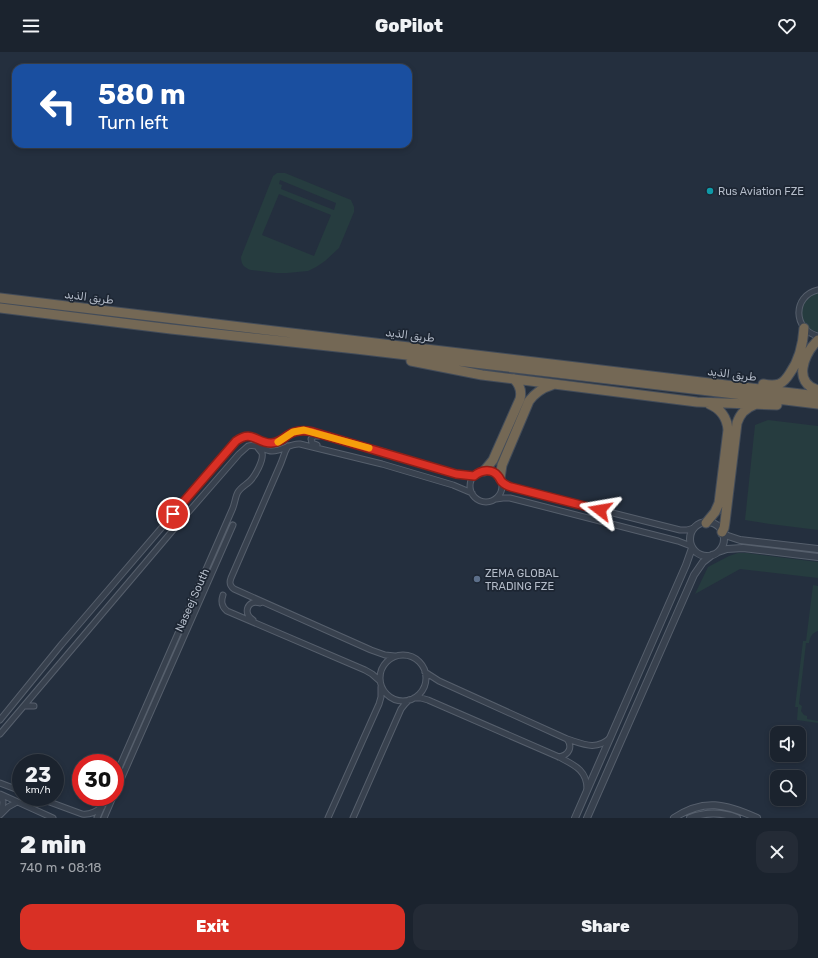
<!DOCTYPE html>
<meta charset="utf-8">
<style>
body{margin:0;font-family:Rubik,Vazirmatn,sans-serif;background:#242b36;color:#f1f3f6;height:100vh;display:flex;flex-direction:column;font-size:15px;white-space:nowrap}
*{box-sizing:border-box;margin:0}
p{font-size:13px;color:#a0a4aa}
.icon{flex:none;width:22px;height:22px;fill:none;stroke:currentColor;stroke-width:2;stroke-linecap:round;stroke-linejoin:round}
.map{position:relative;height:766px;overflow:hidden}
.details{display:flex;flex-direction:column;background:#1b232e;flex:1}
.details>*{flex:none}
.hud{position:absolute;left:12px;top:12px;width:400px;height:84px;border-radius:12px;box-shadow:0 2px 6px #0003,0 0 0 1px #39404a;background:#1a4fa0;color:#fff;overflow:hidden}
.fabs{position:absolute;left:770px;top:674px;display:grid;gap:8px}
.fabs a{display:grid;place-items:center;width:36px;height:36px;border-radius:8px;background:#1b232e;box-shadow:0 2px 6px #0003,0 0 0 1px #39404a;font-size:20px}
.speed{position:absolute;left:12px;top:702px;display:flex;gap:8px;font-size:20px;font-weight:700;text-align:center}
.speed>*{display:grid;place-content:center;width:52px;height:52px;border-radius:50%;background:#1b232e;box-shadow:0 2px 6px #0003,0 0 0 1px #39404a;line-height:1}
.speed small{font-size:10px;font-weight:400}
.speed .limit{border:6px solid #d22;background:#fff;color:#111}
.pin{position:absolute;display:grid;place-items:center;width:34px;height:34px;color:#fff;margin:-17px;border:2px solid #fff;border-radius:50%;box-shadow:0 1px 4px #0007}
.me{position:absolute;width:44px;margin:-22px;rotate:284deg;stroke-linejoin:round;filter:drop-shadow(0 0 3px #0008)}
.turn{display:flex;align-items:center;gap:14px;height:84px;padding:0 20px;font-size:18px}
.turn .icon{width:52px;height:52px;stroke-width:2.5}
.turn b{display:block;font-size:28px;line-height:34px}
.round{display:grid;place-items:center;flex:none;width:42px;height:42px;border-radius:12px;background:#242b36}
.headline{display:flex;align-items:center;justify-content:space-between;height:68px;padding:0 20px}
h1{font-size:24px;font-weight:800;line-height:30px}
.button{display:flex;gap:8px;margin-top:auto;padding:8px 20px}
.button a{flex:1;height:46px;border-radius:12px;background:#d93025;color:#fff;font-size:16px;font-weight:800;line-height:46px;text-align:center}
.button a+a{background:#242b36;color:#f1f3f6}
header{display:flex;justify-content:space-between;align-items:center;height:52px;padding:0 20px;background:#1b232e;font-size:18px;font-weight:800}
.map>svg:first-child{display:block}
</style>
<header><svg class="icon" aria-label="menu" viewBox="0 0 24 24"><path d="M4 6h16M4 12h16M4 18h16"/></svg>GoPilot<svg class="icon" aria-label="heart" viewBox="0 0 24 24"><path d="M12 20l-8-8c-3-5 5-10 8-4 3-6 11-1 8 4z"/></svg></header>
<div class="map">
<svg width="818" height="766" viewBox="0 0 818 766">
<rect width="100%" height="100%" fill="#242f3e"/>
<path fill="#263c3f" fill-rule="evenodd" d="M277,121h8l66,27 3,7v5l-15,36 -14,13 -9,6 -8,4 -21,2h-11l-25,-3c-7,-2 -10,-6 -10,-13l32,-81zM280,128l56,23 -2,7 -53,-21 1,-4 -3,-1zM279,142l52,21 -17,41 -52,-21z
M818,239v41c-12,-3 -18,-10 -17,-22 0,-5 0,-8 4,-12 3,-3 9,-5 13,-7z
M768,368l50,6v104l-48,-6 -25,-4 10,-95z
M738,501h9l71,9v16l-78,-9 -45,25 13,-27 21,-11z
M813,533l5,1v45c-6,2 -8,6 -9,12h-3l-7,61 3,2 -1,5 3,4 3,1v3l11,2v2l-21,-3 1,-13h-3l8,-66h3z"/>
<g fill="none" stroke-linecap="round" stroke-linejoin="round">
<g stroke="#565f6c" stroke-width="7">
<path id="minor" d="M818,238c-26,6 -25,40 0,46
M317,393l-5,-2 -1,-4 3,-3h5
M288,394l-3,6 -4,11 -50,115c-2,5 -1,8 3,11l137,61 14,5 10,1
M470 434a16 16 0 1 1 32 0a16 16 0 1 1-32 0Z
M502,430l12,6 166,42h7l7,-2
M496,447l7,-1h7l168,43 13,5
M223,543c-2,6 -2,11 4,16l138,59 7,4 8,7
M253,568c-11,-7 -5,-21 7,-17
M380 626a23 23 0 1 1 46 0a23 23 0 1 1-46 0Z
M425,620l14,9 128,58c16,5 29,12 43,-1
M414,646h7l7,2 131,57c15,8 28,13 28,32
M24,654h10
M0,668l61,-75 175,-204c16,-13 20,2 36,2 14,0 17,-14 35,-12l81,22 62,19 12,3 12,1
M0,682l185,-218 54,-62 9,-8c9,-3 16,5 24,5 11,0 18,-8 28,-7l82,20 71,21 19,8
M559,705c10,-2 14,-10 8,-18
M115,725l117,-267c3,-6 3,-13 6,-18 3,-5 8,-7 12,-11 5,-5 14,-21 12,-28l-4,-5
M0,731l21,8
M115,741l118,-268
M0,742l53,24
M1,743l2,7 -1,9
M36,745l46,17c8,1 14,-2 20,-7
M0,763l8,-8 9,-5
M97,766l9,-21
M104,766l9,-21
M328,766l51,-114 2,-7v-10
M353,766l48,-109 4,-5 4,-4"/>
</g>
<g stroke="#565f6c" stroke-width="8">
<path id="tertiary" d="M690 487a17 17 0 1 1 34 0a17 17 0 1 1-34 0Z
M722,482l18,6 78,9
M718,500l9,-3 16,-1 75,9
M575,766l111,-253 6,-17
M587,766l107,-243 9,-13 9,-7
M674,766c30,-20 52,-14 83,0
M690,766c16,-6 31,-6 47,0"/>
</g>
<g stroke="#434c59" stroke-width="11">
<path id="motorway" d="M0,246l818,98
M0,256l171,21 185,20 462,55
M818,288c-14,14 -26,43 0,50
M411,309l71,14 215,27 80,3
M763,332c5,1 10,2 16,0 5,-2 8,-6 11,-11 10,-14 13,-29 14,-45
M484,419l9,-11 27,-61c2,-8 0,-14 -6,-20
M500,426l2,-13 27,-64c6,-8 13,-13 23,-16
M706,471l9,-11 4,-9 9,-73c-1,-13 -7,-21 -19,-26
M722,480l2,-4 1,-6 12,-99c3,-9 8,-15 17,-18"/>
</g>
<use href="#minor" stroke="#38414e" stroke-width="5"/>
<use href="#tertiary" stroke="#38414e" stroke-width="6"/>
<use href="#motorway" stroke="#746855" stroke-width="9"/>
</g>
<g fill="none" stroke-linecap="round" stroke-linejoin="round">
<g stroke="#8d1f18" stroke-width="10">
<path id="route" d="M173,462l63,-73c16,-12 20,2 35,2 7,0 12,-4 17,-8 8,-5 16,-5 25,-3l143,42 18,2c7,-6 18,-8 24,0 2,2 2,4 4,6 2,2 6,4 9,5l89,23"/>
</g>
<use href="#route" stroke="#d93025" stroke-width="7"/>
<path stroke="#f59e0b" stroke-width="7" d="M278,390l15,-10 11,-2 65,18"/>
</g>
<circle fill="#0f9aa8" stroke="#1d2633" stroke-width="1.5" cx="710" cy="139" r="4"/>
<circle fill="#5c6f8a" stroke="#1d2633" stroke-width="1.5" cx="477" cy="527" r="4"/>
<g text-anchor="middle" stroke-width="3.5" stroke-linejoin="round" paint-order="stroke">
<g font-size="11" fill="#b4bcc9" stroke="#1d2633" text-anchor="start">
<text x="718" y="143">Rus Aviation FZE</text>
<text x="485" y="525">ZEMA GLOBAL<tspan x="485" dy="13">TRADING FZE</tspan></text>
</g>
<g font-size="11" fill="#b4bcc9" stroke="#1d2633">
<text transform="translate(89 245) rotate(7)" y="4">طريق الذيد</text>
<text transform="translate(410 283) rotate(7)" y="4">طريق الذيد</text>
<text transform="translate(732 322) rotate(7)" y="4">طريق الذيد</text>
<text transform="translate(192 548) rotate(-66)" y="4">Naseej South</text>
</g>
</g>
</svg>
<div class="fabs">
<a><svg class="icon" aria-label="sound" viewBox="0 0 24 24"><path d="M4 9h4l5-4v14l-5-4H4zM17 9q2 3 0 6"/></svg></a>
<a><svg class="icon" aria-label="search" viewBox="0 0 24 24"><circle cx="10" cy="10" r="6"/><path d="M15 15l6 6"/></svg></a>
</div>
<div class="speed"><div>23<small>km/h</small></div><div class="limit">30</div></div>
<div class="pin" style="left:173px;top:462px;background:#d93025"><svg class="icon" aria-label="arrive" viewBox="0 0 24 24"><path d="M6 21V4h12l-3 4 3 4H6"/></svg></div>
<svg class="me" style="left:600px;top:458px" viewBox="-20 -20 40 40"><path d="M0-17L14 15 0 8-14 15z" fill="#d93025" stroke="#fff" stroke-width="4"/></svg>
<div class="hud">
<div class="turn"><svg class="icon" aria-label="left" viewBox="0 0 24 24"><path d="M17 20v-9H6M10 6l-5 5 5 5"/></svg><div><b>580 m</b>Turn left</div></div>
</div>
</div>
<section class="details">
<div class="headline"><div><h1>2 min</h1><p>740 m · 08:18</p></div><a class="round"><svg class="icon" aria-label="close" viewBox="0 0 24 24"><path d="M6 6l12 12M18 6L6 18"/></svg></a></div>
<div class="button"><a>Exit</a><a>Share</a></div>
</section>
